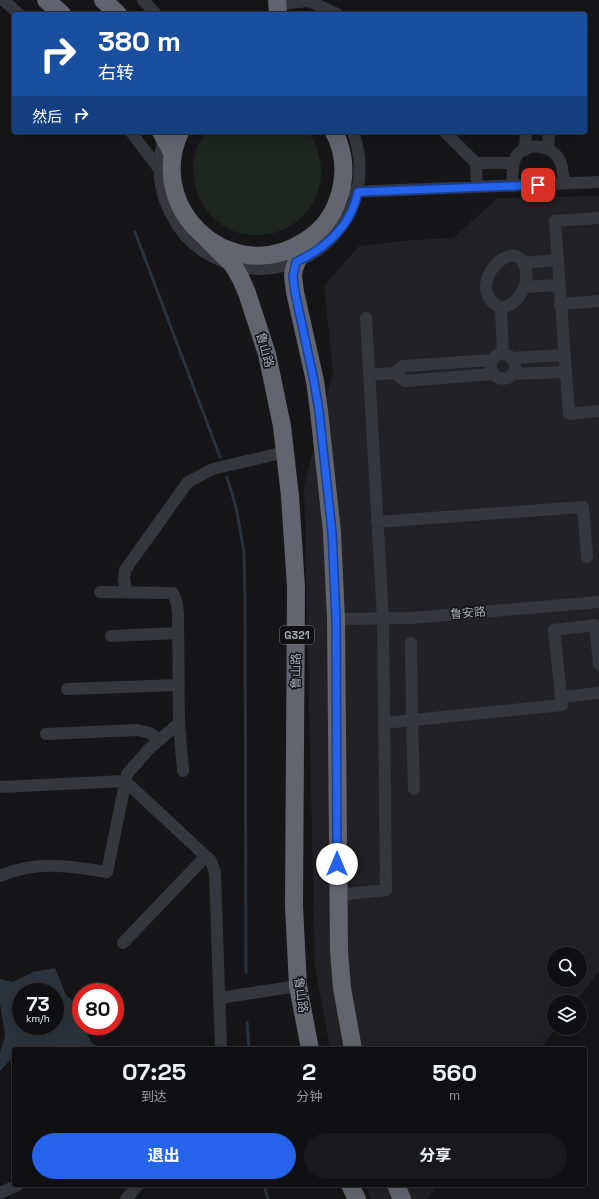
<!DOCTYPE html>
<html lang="zh">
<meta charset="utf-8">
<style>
body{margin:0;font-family:"Space Grotesk","Noto Sans SC",sans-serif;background:#19191b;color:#f1f3f6;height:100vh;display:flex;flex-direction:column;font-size:15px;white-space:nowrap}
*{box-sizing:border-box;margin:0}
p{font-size:13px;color:#9c9d9f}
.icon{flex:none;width:22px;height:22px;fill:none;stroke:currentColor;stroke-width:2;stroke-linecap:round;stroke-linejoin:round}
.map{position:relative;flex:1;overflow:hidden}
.details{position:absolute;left:12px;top:1047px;width:575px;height:140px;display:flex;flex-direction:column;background:#101012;border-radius:4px;box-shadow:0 4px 16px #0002,0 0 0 1px #303032}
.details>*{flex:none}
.hud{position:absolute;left:12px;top:12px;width:575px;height:122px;border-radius:4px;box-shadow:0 4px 16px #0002,0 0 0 1px #303032;background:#1a4fa0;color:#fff;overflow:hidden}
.tools{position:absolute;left:547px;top:947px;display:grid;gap:8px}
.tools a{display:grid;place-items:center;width:40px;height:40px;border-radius:50%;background:#101012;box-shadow:0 4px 16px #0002,0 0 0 1px #303032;font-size:20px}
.speed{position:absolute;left:12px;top:983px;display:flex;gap:8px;font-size:20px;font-weight:700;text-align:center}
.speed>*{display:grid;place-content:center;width:52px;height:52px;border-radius:50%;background:#101012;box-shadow:0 4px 16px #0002,0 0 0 1px #303032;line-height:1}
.speed small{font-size:10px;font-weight:400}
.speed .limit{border:6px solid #d22;background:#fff;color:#111}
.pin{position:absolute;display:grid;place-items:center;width:34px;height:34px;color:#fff;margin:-17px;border-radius:8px;box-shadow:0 2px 6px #0006}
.me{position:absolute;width:44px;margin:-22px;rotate:0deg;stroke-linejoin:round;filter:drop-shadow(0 0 3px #0008)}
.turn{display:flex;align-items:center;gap:14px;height:84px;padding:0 20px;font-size:18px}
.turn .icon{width:52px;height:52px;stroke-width:2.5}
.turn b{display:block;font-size:28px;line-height:34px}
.then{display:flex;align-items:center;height:38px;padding:0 20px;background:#0003;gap:8px;font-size:15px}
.eta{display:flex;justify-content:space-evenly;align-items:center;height:68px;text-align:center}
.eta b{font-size:24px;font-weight:700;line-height:28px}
.action{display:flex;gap:8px;margin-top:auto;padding:8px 20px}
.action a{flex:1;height:46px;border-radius:24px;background:#2563eb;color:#fff;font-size:16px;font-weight:700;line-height:46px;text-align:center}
.action a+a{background:#19191b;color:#f1f3f6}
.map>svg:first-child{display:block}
</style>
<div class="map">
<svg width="599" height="1199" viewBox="0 0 599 1199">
<rect width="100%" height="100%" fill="#161518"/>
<path fill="#222125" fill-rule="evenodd" d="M599,196v775l-23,31h-22v26h2l-16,21h-210l-15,-83 -11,-480 29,-114 -9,-86 35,-40 53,-6 41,-2 45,-40zM554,954h26v26h-26z
M365,1185h73l-11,14h-56z"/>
<path fill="#1d261f" d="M207,132h101c3,5 7,10 9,16 27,81 -85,124 -119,47 -6,-15 -7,-35 0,-50 2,-5 6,-9 9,-13z"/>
<path fill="#2b343c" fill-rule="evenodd" d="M55,968l11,27 15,13v18h3l7,16 10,7h-87v9l-4,2 -10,11v-19l5,-16 -5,-33v-24l13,3 20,-10zM21,992h34v34h-34z"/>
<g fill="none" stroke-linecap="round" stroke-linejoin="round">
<path stroke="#2b343c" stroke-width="3" d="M135,232l85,225
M227,477l9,30 8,45 1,47 1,373
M247,1022l2,27
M264,1185l4,14"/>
<path stroke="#36373d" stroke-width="12" d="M3,0l16,14
M143,0l13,14
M277,4l32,-3 28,13
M131,132l28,37
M445,132l31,31 1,24
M165,135c-9,26 -7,55 6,79 9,18 24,34 42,43 83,43 172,-38 140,-125
M548,149l1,-17
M525,150l1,-18
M476,163h38
M512,186c1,-8 0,-17 2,-25 6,-20 36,-18 45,-2 4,6 4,17 5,24
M350,192l249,-10
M599,218l-44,3 14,193 30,-3
M523,263l34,-3
M525,287l34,-2
M560,304l39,-3
M501,308c-41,-20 14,-76 24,-41 5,18 -6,37 -24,41l2,46
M512,358l52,-3
M395,373l8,-7 89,-6c13,-17 34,7 16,18 -12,3 -20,-6 -16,-18
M513,374l53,-2
M369,375l26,-2 10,8 88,-7
M377,522l206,-15 4,50
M100,592l73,1 4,11 1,11 1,108 4,48
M127,592l-3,-12 1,-10 63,-88 25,-13 72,-17
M336,619l75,-1 188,-16
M111,636l67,-3
M411,643l1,77 2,69
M67,689l112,-4
M562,697l37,-4
M384,723l178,-18 -8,-75 41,-5 4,39
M46,734l91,-4 13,3 9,7
M0,787l125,-6 86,80 4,12 6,176
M0,876c36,-16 70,-10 107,-4l20,-98 22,-25 30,-26
M338,895l48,-5 -3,-272 -17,-300
M123,943l83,-87
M219,998l79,-12
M0,1193l18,-8
M126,1199l12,-14"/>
<path stroke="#62656e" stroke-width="18" d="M46,0l16,14
M103,0l15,14
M277,0l1,14
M161,132l12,22
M180,132c-36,78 52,157 125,109 15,-9 27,-24 33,-41 8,-23 7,-47 -4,-68
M313,235l-13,19 -6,15 -1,7 2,16 20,89 4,30 13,121 4,87 3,332 3,37 11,61
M207,239l26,26 8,14 6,14 20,61 15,72 8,70 6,91 -2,319 4,80 12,63
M350,1185l7,14
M396,1185l6,14"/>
</g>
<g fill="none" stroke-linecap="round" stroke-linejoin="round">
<g stroke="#184099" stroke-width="10">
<path id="route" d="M337,864l-1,-245 -4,-87 -13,-121 -5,-30 -19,-89 -2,-16 3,-14c30,-14 55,-36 62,-70l180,-7"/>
</g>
<use href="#route" stroke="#2563eb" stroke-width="7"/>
</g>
<g text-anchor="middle" stroke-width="3" stroke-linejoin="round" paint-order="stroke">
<rect fill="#111013" stroke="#7a7c86" stroke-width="1" x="280" y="626" width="34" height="18" rx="3"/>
<g font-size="11" font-weight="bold" fill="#a7abb8">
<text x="297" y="639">G321</text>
</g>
<g font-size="12" fill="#a7abb8" stroke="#111013">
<text transform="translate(265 350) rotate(75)" y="4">鲁山路</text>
<text transform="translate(468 613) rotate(-5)" y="4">鲁安路</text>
<text transform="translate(296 671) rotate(-89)" y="4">鲁山路</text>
<text transform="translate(301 995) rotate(82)" y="4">鲁山路</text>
</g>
</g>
</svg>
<div class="tools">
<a><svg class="icon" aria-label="search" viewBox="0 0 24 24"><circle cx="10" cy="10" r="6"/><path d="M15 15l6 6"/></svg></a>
<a><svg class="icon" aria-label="layers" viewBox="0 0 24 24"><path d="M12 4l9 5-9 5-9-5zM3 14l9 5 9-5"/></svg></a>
</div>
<div class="speed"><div>73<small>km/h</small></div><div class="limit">80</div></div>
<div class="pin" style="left:538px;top:185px;background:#d93025"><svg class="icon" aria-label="arrive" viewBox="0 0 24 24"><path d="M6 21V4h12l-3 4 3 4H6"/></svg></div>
<svg class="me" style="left:337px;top:864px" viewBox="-20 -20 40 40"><circle r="19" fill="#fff"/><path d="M0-13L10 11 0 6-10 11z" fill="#2563eb"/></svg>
<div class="hud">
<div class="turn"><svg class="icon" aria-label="right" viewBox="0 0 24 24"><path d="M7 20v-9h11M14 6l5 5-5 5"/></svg><div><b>380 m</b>右转</div></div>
<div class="then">然后<svg class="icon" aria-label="right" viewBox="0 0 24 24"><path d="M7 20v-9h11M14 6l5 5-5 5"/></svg></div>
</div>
<section class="details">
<div class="eta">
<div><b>07:25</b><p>到达</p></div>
<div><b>2</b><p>分钟</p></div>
<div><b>560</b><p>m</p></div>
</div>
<div class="action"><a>退出</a><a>分享</a></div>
</section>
</div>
